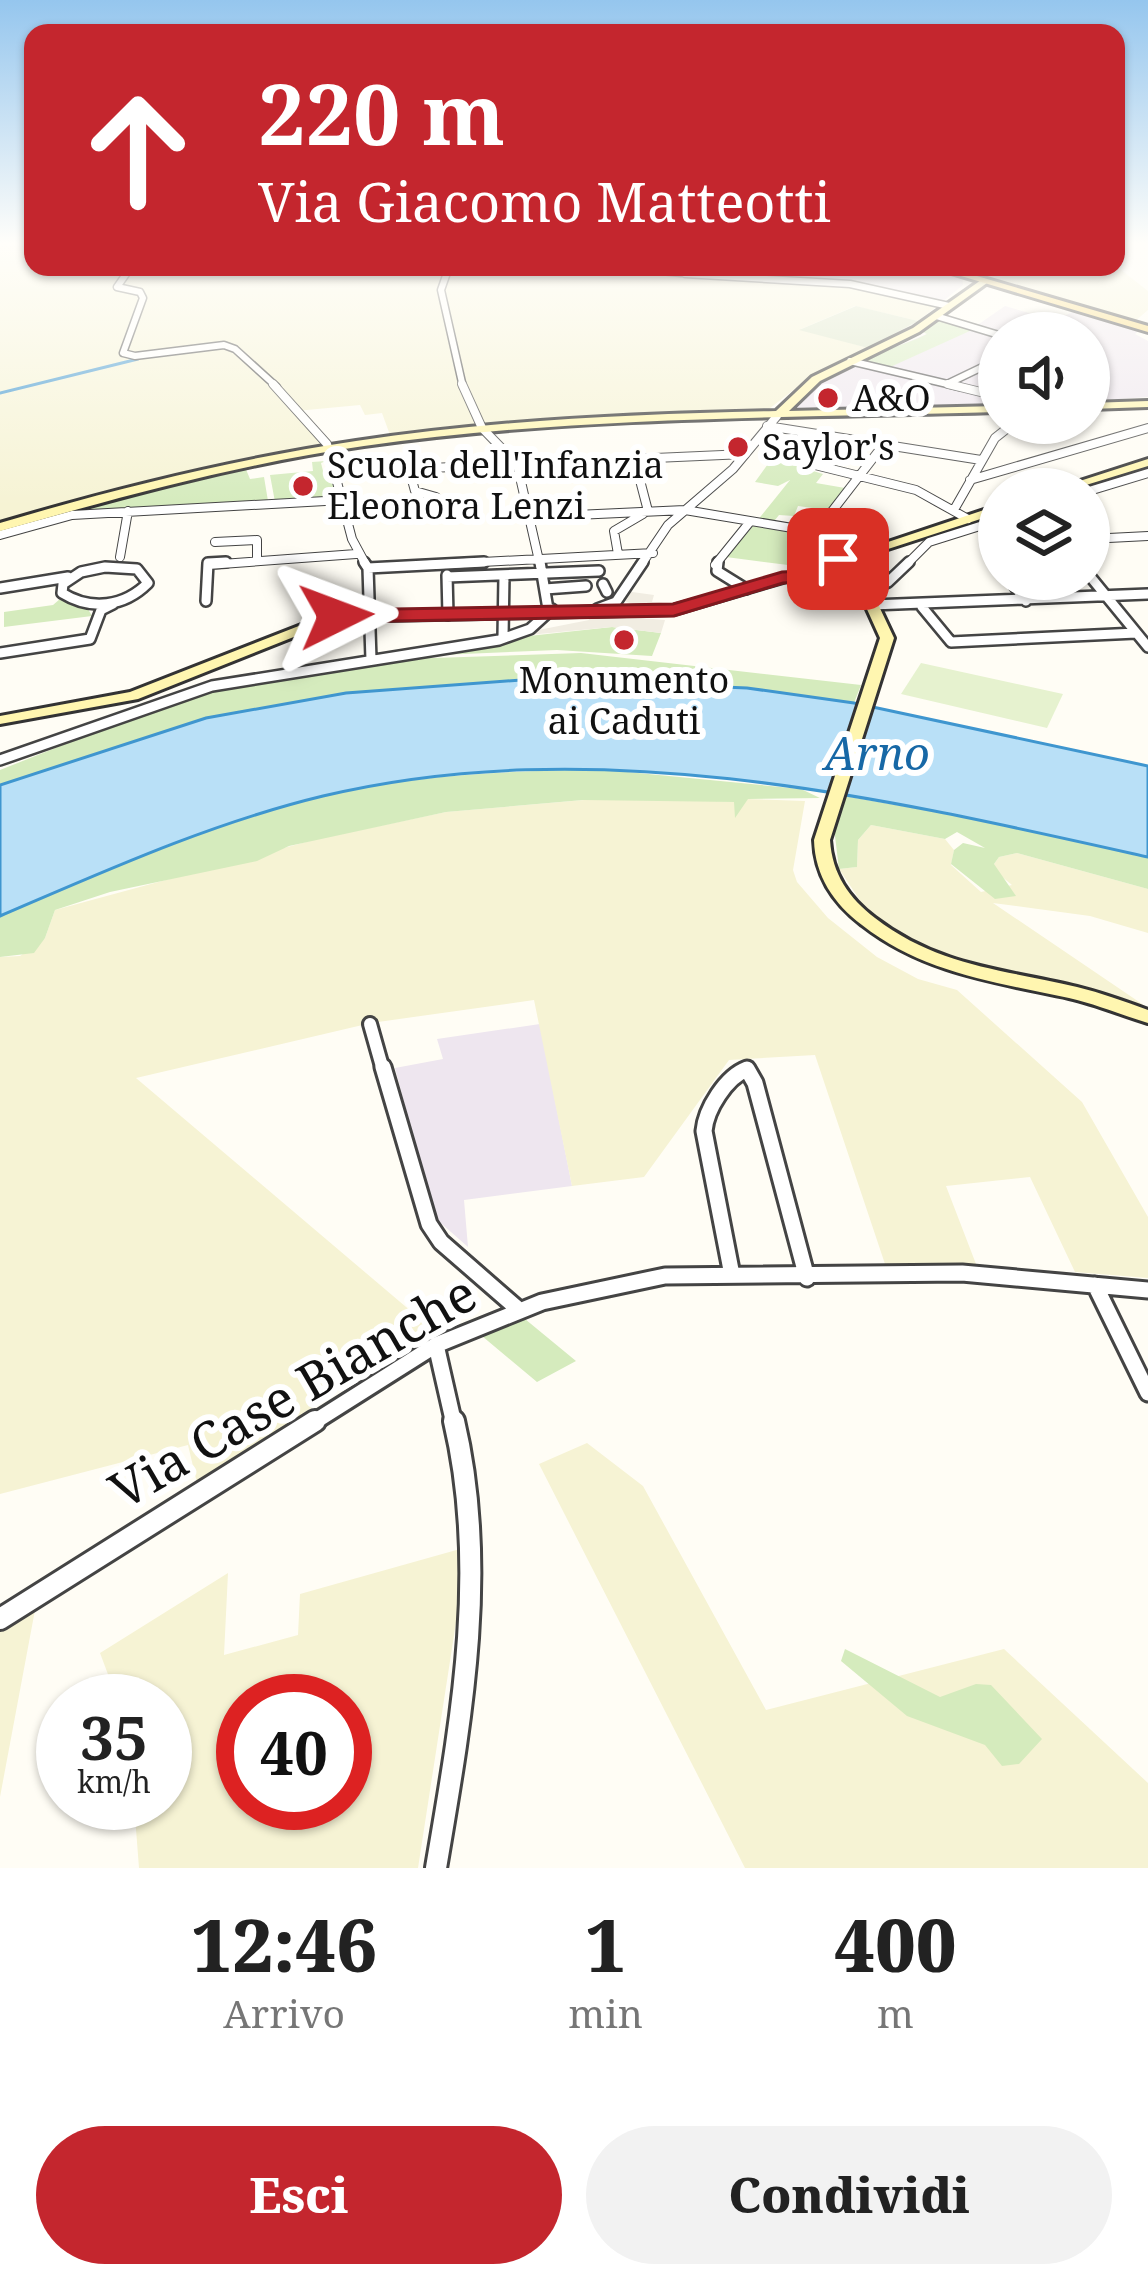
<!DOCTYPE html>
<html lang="it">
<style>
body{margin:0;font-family:"Noto Serif",serif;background:#f2f2f2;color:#222;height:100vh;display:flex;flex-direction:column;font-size:45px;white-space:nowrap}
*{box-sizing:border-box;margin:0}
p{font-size:39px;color:#767676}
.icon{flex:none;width:66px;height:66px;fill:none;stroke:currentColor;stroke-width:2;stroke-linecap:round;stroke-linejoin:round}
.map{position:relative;height:1868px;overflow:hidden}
.details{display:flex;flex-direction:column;background:#fff;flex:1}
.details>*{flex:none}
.top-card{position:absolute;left:24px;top:24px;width:1101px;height:252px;border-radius:24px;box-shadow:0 3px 9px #0004;background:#c4262e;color:#fff;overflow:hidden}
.controls{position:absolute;left:978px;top:312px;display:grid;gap:24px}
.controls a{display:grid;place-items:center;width:132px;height:132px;border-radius:50%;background:#fff;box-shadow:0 3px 9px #0004;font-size:60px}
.speed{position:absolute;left:36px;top:1674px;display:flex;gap:24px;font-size:60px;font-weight:700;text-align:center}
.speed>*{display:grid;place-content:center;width:156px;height:156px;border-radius:50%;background:#fff;box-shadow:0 3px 9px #0004;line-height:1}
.speed small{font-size:30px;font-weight:400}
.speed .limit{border:18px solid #d22;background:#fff;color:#111}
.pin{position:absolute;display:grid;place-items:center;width:102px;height:102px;color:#fff;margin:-51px;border-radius:24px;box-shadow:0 6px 18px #0006}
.me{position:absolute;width:132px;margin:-66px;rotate:87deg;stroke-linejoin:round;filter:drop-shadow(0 0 9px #0008)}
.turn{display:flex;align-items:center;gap:42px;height:252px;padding:0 36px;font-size:54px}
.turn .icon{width:156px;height:156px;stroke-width:2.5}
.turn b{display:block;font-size:84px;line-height:102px}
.eta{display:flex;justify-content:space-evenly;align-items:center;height:204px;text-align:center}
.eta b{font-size:72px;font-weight:800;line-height:84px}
.button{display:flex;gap:24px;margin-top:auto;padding:24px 36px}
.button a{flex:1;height:138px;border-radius:72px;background:#c4262e;color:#fff;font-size:48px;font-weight:800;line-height:138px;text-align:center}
.button a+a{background:#f2f2f2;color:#222}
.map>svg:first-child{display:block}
</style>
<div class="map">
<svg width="1148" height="1868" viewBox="0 0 1148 1868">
<rect width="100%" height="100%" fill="#fffdf5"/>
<path fill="#eee6ef" d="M613,267h320l29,9 1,9 -26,21z
M1005,306l51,15 21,-12 65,19 -7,6 13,7v56l-59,4v-68h-90v72l-219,10 46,-39 101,-42 -6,-3 58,-7z
M540,1024l32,162 -108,14 4,47 -34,-30 -39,-149 48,-9 -6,-20z"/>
<path fill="#f6f3d4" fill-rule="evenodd" d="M0,245h33v22h579l242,20 83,19 -19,15 -63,-15 -54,23 67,19 -54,26 -49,38 -248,10 -127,13 -8,-22 -17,2 -5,-10 -64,6 24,33 -193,43 -127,36z
M1116,266l32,25v19l-14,12 -143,-42 47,-13z
M677,799l58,3v13l12,-16 58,2 -12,69 4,12 31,36 49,39 41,22 39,11 125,112 66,115v61l-73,-6 -45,-95 -84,9 30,78 -90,3 -71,-212 -86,5 -85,117 -72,9 -38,-186 -163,23 -235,55 296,251 -235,154 -9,-38 -188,49v-537l20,-1 25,-18 10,-28 262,-71 129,-27 138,-12z
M871,825l74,14 9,11 -3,15 30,27 31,-7 -17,-14 -1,-7 5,-7 18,-4 131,36v44l-58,-17 -97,-13 155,105 -33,-12 -144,-29 -61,-26 -45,-33 -26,-39 18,-2 1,-27z
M587,1443l56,43 123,224 238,-61 144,134v85h-403l-206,-404z
M460,1549l1,41 -43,278h-279l-5,-65h31v-102h-47l-18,-48 128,-80 -4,82 74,-20 2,-41zM243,1701h102v102h-102z
M35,1610l-35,187v-165z"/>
<path fill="#d5ebbd" d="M938,318l34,12 -84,38 -30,-7c23,-11 45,-15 69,-27l-6,-3z
M773,457l31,4 -4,6 23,7 -7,9 29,5 -32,41 -12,-1 19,-19 -22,-3 -4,10 -15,-1 -4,5 14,6 -32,-5 33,-41 -12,6 -23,-4z
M326,461l-5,2 2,8h7l5,26 -60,5 -5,-27 43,-4 -1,-9z
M245,467l5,12 14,-2 4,24 -197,12 -71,21 55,-22z
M753,526l61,11 -26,28 -62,-8z
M60,599l28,10 4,7 -88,11v-15l49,-7z
M612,627l49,6 -9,23 -95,-6 -140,6 83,-17z
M581,653l280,32 -7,18 -105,-14 -403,4 -140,25 -206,67v-15l204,-81 198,-30z
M597,769l204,20 19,9 -72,1 -13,19 -1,-16 -151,-2 -137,12 -157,34 -32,15 -147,31 -55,18 -10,28 -11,15 -34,4v-41c105,-45 210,-91 321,-119 89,-23 184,-25 276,-28z
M844,796l132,23 172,38v32l-131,-36 -18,4 -5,7 22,32 -21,3 -44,-35 3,-14 9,-7 22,5 -28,-16 -12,7 -74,-14 -13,15 -1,27 -18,2 -5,-41z
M525,1319l51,42 -39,21 -55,-46z
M845,1649l95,48 36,-13 15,1 51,54 -23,25 -17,2 -17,-21 -78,-29 -66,-55z"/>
<path fill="#d9e3c4" d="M856,306l62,15 -50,27 -69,-18z"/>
<path fill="#e6f2cf" d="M921,663l142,31 -16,34 -146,-34z"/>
<path fill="#f1ede2" d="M625,591l29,4 -2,7 23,2 3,5 -50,4v4l37,3 -4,13 -49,-6 -114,11 91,-18 -4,-11 56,-2 -17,-6z"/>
<path fill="#b9e0f7" stroke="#3f96cf" stroke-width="3" d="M535,679l212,9 107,15 294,63v91c-268,-60 -552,-126 -825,-61 -112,27 -218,75 -323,120v-131l206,-67 140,-25z"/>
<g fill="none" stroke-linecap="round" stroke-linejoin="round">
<path stroke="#3f96cf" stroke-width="3" d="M0,393l138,-34"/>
<g stroke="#444" stroke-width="9">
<path id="street-far5" d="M131,267l-14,20 23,5 3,6 -20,55 12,3 89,-11 11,4 42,38
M449,267l-8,23 22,97
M621,267l60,6
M685,274l165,10 99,22
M936,316l63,19
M850,361l110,26
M947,384l52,-25"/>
</g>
<g stroke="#444" stroke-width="10">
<path id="street-far4" d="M273,384l54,60 25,95 14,26
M462,384l20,44 35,36 23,101
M948,384l49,12
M767,426l214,34
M636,465l12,46 -4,2
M815,465l101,25 52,29
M409,469l6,22 21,6 7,17
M338,472l407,-18
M970,480l178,-52
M1089,491l59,-18
M955,508l40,-70 19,-15
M445,513l9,3 -13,1z
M532,517l153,-7 131,22 68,-88
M0,535l72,-20 271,-15
M1089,539l59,-3
M215,542l42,-2v20
M618,554l-4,-23 29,-17
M120,557l8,-46
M208,565l148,-11
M427,565l226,-12
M641,565l27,-40 65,-56 44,-53
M715,565l34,-42
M906,565l23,-23 70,-22
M998,565l-10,-14 11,-6"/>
</g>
<g stroke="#444" stroke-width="14">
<path id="street-far3" d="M364,562l4,6
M540,562l8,47
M718,562l-1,9 29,18
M996,562l3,4
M105,567l32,2 11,14c-24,24 -57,28 -86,10l1,-9 18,-12z
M368,568l116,-6
M368,568l3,92
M447,575l1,40
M1089,575l59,72
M447,577l152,-6
M1009,579l17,22
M603,584l4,8
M0,588l68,-11
M545,589l41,-3
M859,595l29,-13 21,-20
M206,601l2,-38 18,-1
M872,605l276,-11
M922,607l29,35 185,-9
M597,609l19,-7 27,-40
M503,637l1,-62
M0,653l90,-14 11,-29 12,-6
M0,760l212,-74 287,-46 31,-11 22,-20"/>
</g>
<g stroke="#444" stroke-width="18">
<path id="street-far2" d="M370,1024l13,46"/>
</g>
<g stroke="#444" stroke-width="21">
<path id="street-far1" d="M383,1067l46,157 12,18 78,68
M732,1275l-28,-144c2,-22 22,-54 43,-62l8,14 52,195
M1095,1285l53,108
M436,1345l18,79
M311,1424l125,-79 106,-43 123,-26 297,-3 186,17"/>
</g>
<g stroke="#444" stroke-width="26">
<path id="street" d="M0,1619l315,-198
M436,1868c25,-147 53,-299 18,-447"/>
</g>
<g stroke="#333" stroke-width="6">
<path id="secondary" d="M984,278l3,5 -68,49 -99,49 -31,30 210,-5v6c-213,6 -424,4 -635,34 -125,18 -244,51 -364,85v-8c117,-35 235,-64 356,-82 139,-21 280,-27 420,-30l36,-34 101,-49z
M1148,401v6l-59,2v-6z
M1148,459v7l-75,23h-18z
M999,505v8l-185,60 -140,41 -340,7 -196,78 -138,25v-8l130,-24 202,-79 341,-7 140,-39z
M832,570l45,32 17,36 -64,202c2,34 19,58 45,78 64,49 127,51 202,69 24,6 47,14 71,23v13c-27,-8 -52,-19 -79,-25 -74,-16 -146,-25 -207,-73 -28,-21 -47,-49 -48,-85l66,-202 -14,-31 -39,-30v-6z"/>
</g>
<g stroke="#222" stroke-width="6">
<path id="primary" d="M931,267h15l202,59v6z"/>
</g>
<use href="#street-far5" stroke="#fff" stroke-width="6"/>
<use href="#street-far4" stroke="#fff" stroke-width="8"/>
<use href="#street-far3" stroke="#fff" stroke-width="9"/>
<use href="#street-far2" stroke="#fff" stroke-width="12"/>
<use href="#street-far1" stroke="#fff" stroke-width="15"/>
<use href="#street" stroke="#fff" stroke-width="20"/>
<use href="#secondary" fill="#fff6b0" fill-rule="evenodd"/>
<use href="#primary" fill="#f9d66b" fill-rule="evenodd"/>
</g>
<linearGradient id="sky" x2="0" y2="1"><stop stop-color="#95c6ee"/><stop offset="0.48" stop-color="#fffefa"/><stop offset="1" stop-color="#fffefa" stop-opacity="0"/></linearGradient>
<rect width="1148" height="506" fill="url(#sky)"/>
<path fill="#c4262e" stroke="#7f191e" stroke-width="3" d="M846,552l10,5 -14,11 -6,12 -53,3 -109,33 -338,6 -10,-6 10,-6 337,-6 109,-32 40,-2 9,-15z"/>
<g fill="#c4262e" stroke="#fff" stroke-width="4.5">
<circle cx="828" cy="398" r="12"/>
<circle cx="738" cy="447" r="12"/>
<circle cx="303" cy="486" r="12"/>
<circle cx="624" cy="640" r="12"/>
</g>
<g text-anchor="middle" stroke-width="12" stroke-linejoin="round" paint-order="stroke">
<g font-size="36" fill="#111" stroke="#fff" text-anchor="start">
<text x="852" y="411">A&amp;O</text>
<text x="762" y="460">Saylor's</text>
<text x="327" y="478">Scuola dell'Infanzia<tspan x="327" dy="41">Eleonora Lenzi</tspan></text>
<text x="624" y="693" text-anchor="middle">Monumento<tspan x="624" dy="41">ai Caduti</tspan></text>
</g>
<g font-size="45" font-style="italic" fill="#1768a6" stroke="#fff">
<text x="877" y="770">Arno</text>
</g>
<g font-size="51" fill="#111" stroke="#fff">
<text transform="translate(293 1392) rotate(-30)" y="18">Via Case Bianche</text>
</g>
</g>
</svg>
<div class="controls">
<a><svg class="icon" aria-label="sound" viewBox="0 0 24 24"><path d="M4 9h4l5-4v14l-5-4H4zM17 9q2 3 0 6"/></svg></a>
<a><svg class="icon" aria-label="layers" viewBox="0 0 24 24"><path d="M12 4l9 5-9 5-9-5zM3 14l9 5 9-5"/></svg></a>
</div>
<div class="speed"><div>35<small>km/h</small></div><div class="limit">40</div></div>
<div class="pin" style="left:838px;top:559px;background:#d93025"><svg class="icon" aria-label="arrive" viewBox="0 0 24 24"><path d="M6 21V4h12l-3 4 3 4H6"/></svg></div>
<svg class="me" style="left:336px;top:616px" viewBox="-20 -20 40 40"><path d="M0-17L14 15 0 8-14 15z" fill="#c4262e" stroke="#fff" stroke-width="4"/></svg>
<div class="top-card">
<div class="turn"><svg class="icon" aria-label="ahead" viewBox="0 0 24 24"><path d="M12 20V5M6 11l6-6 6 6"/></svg><div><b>220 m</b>Via Giacomo Matteotti</div></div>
</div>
</div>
<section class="details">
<div class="eta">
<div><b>12:46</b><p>Arrivo</p></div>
<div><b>1</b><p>min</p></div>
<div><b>400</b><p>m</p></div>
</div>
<div class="button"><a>Esci</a><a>Condividi</a></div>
</section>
